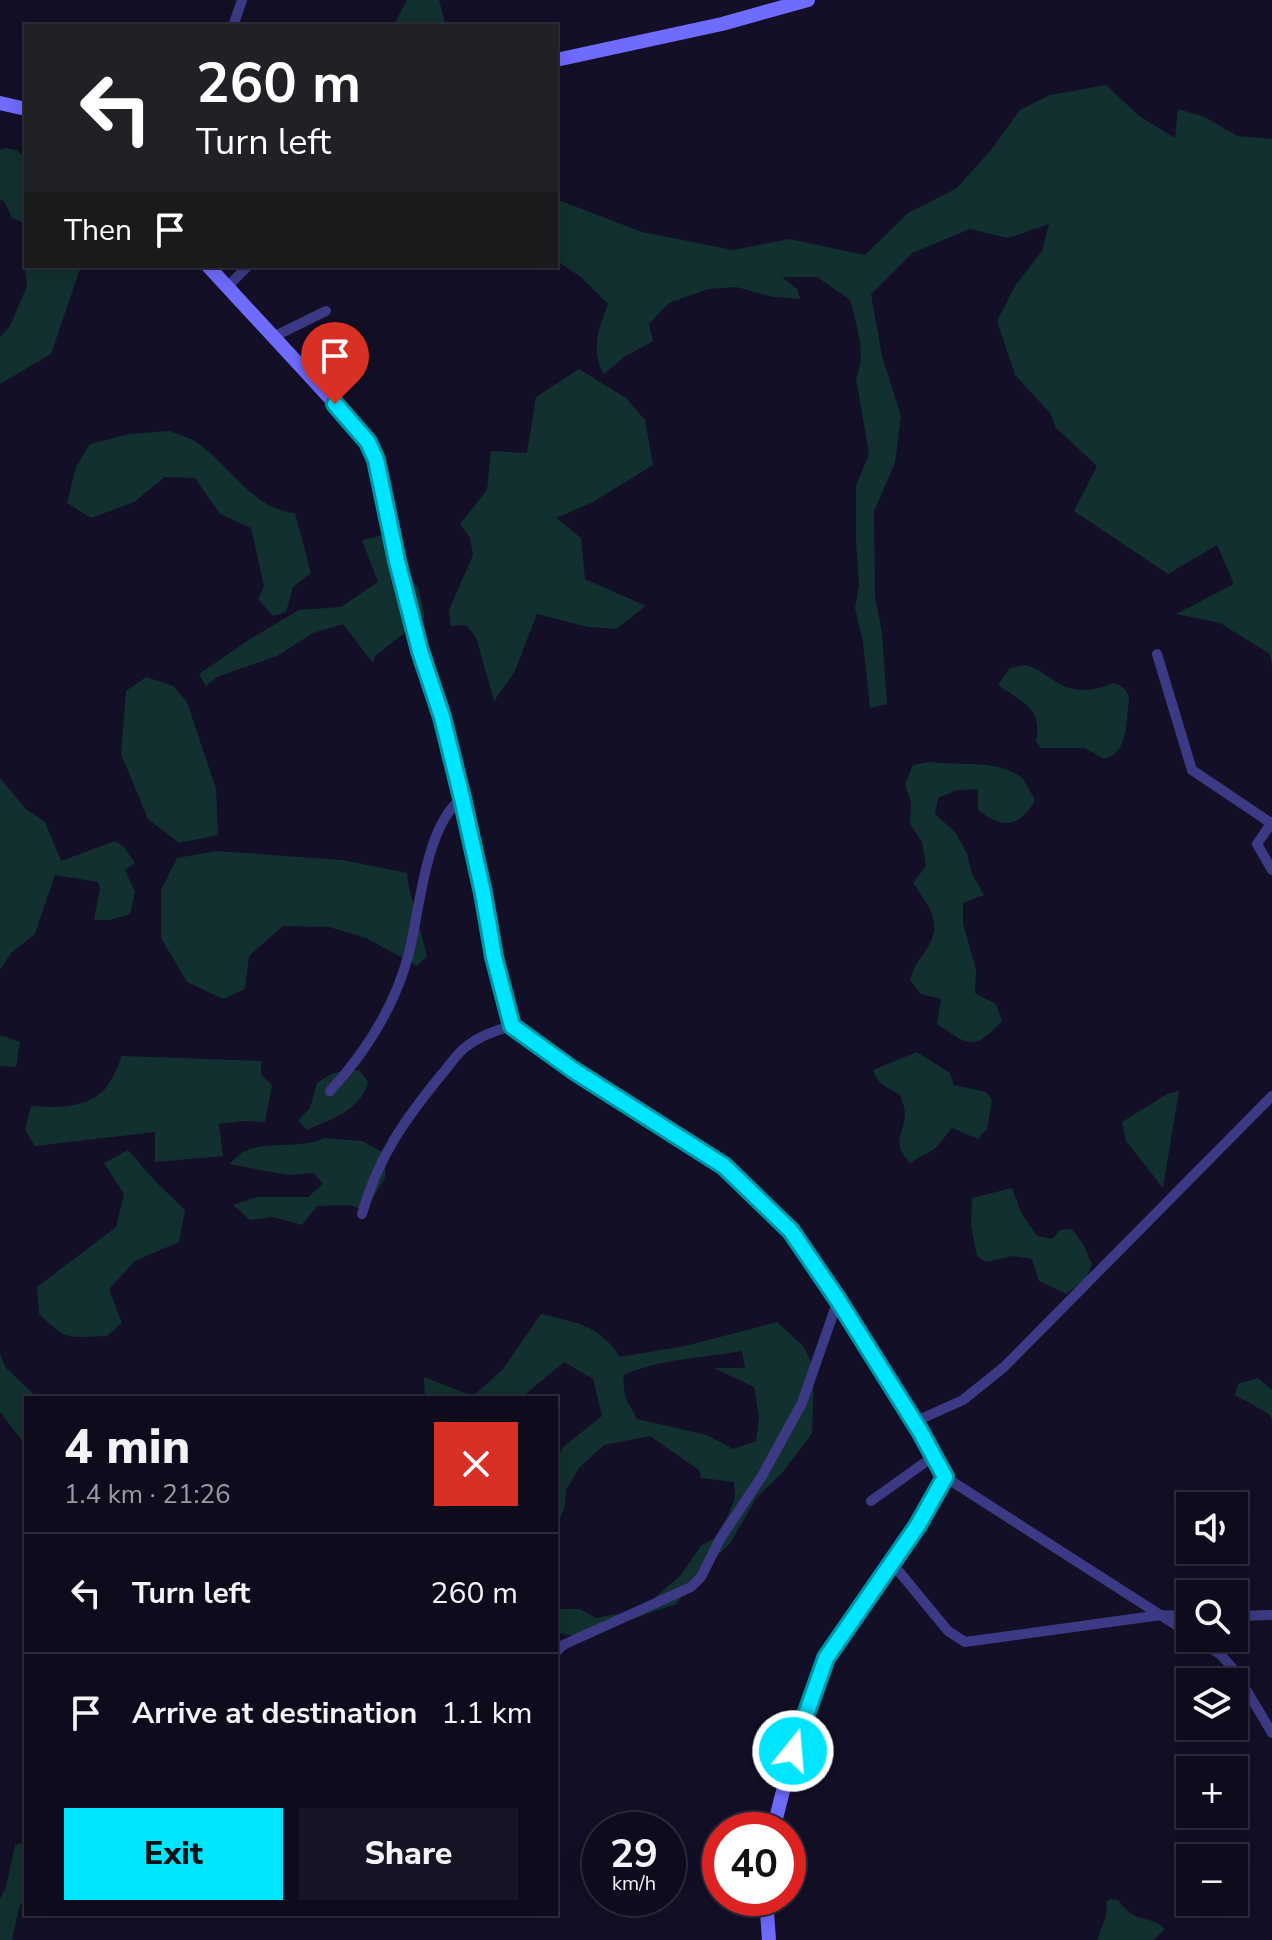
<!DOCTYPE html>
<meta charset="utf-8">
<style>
body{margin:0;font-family:"Nunito Sans",sans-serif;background:#171425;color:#f1f3f6;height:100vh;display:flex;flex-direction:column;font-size:30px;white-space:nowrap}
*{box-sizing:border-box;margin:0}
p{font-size:26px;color:#9b9ba3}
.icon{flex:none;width:44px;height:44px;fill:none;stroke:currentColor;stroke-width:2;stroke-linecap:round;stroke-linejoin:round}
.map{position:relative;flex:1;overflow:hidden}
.drawer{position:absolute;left:24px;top:1396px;width:534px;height:520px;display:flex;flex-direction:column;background:#0e0b1c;border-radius:0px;box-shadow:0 4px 20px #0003,0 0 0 2px #2e2b3b}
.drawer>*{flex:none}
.hud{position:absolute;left:24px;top:24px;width:534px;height:244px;border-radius:0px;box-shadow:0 4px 20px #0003,0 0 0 2px #2e2b3b;background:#202124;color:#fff;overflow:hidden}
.tools{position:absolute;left:1176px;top:1492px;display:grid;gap:16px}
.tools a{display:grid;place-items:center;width:72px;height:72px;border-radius:0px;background:#0e0b1c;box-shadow:0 4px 20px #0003,0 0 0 2px #2e2b3b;font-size:40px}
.speed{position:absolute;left:582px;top:1812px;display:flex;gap:16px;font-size:40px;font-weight:700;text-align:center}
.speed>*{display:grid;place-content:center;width:104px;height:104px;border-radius:50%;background:#0e0b1c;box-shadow:0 4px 20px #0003,0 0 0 2px #2e2b3b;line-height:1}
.speed small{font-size:20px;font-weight:400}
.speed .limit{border:12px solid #d22;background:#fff;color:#111}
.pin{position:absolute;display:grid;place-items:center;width:68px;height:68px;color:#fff;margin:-82px -34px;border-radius:50% 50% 50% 0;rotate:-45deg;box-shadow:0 0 8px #0007}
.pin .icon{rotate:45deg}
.me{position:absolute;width:88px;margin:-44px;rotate:17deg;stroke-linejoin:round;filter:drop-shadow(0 0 6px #0008)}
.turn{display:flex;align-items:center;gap:28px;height:168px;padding:0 40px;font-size:36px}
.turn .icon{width:104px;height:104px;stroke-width:2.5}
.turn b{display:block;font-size:56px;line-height:68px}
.then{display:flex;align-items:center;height:76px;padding:0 40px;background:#0003;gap:16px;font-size:30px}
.round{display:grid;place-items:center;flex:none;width:84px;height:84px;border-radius:0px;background:#171425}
.head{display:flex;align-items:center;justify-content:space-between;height:136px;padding:0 40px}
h1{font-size:48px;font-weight:800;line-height:60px}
.primary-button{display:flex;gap:16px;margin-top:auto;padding:16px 40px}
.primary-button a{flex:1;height:92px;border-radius:0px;background:#00e5ff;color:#111;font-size:32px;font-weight:800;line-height:92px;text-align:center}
.primary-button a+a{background:#171425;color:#f1f3f6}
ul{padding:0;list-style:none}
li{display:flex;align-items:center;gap:24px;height:120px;padding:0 40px;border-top:2px solid #2e2b3b}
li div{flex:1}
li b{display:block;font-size:30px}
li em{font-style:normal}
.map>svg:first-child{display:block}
</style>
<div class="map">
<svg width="1272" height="1940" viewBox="0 0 1272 1940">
<rect width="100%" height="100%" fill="#130f26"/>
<path fill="#12302f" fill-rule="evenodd" d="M407,0h32l7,26h-53z
M1106,85l33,31 36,22 3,-29 27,8 32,19 35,3v527l-2,-12 -50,-31 -44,-9 58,-30 -17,-39 -49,29 -94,-63 23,-45 -42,-39 -4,-13 -36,-39 -18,-54 18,-35 27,-35 7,-27 -41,14 -38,-9 -58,24 -41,41 11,62 19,60 -6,47 -21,48 1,86 7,36 5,71 -17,4 -7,-66 -8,-34 4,-23 -3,-45v-54l13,-32 -13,-76c11,-22 0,-56 -6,-78l-33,-23h-35l15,12 3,10 -27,-2 -37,-10 -28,2 -39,14 -20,21 4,17 -29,16 -20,17c-14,-24 -5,-46 4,-70l-26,-26 -26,-18v-61l86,33 91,18 56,-11 76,16 43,-42 49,-25 34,-38 29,-40 30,-15z
M5,148l12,2 9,8v63l-3,2 -11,-5 -8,-17 -4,-1v-50z
M26,258v8h55l-30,88 -51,30v-47l10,-11 17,-40 -3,-27z
M579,369l47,29 19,22 8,45 -60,37 -37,16 25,20 4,41 61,27 -30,23 -28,-2 -51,-13 -23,59 -20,28 -18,-64 -10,-12 -15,1 -2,-16 24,-55 -3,-17 -10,-14 27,-34 4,-39 36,2 9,-56z
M170,431c9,4 21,7 29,13 31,22 55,66 96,69l16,60 -18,14 -7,25 -13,4 -15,-17 6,-13 -13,-58 -31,-14 -25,-36 -30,-1 -31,25 -43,16 -24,-15 9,-36 14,-23 39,-10z
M388,534l9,27 21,26 7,30 -50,39 -2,7 -30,-39 -30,9 -36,23 -60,21 -11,9 -7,-12 51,-35 49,-29 42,-3 37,-25 -16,-42z
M1024,665c11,2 20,9 29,15 21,14 38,12 60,3 9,3 14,5 16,15 -3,21 0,56 -25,61l-19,-11h-45l-4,-7c7,-33 -14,-39 -38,-56l12,-17z
M146,677l27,9 14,16 29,87 2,46 -39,8 -31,-24 -27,-65 5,-63z
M929,762c28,4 70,-3 93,16 5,5 9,16 13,22 -15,28 -33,29 -57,10v-21l-21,1 -19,8 -3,16 21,19 11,21 5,20 12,21 -21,8v21l13,45 -1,24 21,11 6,17c-30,31 -32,25 -65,3l4,-25 -20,-5 -11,-14c6,-21 14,-23 21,-39 10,-22 -6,-40 -18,-58l13,-17 -4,-24 -12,-18 1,-22 -6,-18 8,-19z
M0,778l26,31 19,13 16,39 54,-20 9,6 11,16 -10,7 10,22 -5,22 -20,6h-16l6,-32 -2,-6 -43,-7 -20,59 -24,19 -11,17z
M216,851l126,9 65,13 2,15 18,68 -10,10 -51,-28 -37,-11 -46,-1 -34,30 -4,33 -22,10 -36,-17 -26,-44v-48l16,-32z
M0,1035l20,7 -4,25 -16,-1z
M917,1052l33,21 4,12 32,7 6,8 -5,29 -9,10 -26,-11 -16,20 -26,15c-19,-22 -7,-25 -5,-49 0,-6 -3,-13 -5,-19 -11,-7 -24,-11 -27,-25z
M122,1056l139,5v13l11,11 -7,37 -24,-1 -22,3 4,32 -68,6v-30l-120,14 -10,-16 6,-24c26,2 60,3 77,-21 6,-9 10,-19 14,-29z
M359,1070l9,12c-8,29 -35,36 -61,48l-9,-10 12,-12 7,-25 16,-10z
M1179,1091l-16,97 -37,-47 -4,-19 45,-28z
M324,1138l38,3 24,13 -1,24 -20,33 -15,-6 -33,1 -15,19 -29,-8 -23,3 -17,-15 24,-8h51l15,-13 -9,-11 -27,2 -58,-11c5,-4 10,-10 16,-13 26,-11 54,-1 79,-13z
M128,1150l28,32 29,28 -6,32 -44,19 -26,28 13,34 -15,13c-39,1 -39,6 -68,-22l-2,-27 79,-60 8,-33 -20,-31z
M1012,1188l9,24 16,24 15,3 8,-9 12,-1 11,15 9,20 -6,15 -20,15 -27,-13 -7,-22 -20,-3 -26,6 -9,-6 -6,-30 1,-28z
M541,1314c36,9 57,10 79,43l65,-11 92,-24 27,25 10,22 -2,64 -29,39 -26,25 -27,46 -23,23 -31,38 -96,33 -22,-4 -2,-3v-31l3,10h21l16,9 44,-8 40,-34 21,-30 14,-8 13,-23 7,-17 -1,-16 -33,-4 -2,-8 -49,-34 -46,9 -25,23 -13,22 -1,16 -9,22v-68l8,-14 38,-30 -9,-37 -29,-17 -43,36h-96l-1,-21 49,19 30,-27zM742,1351l3,17h-31l40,19 5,30 -3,24 -23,8 -26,-14 -70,-16 -12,-22 -2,-22c36,-16 80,-17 119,-24z
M0,1354l6,14 32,30h-12v48l-26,-34z
M1258,1378l14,12v30l-3,-6 -34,-19 3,-11z
M26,1839v55l-7,14 -7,32h-12v-41l6,-12 9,-42 10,-3z
M1111,1899l7,1c19,26 30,13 47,29l-12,11h-56l9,-24 1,-15z"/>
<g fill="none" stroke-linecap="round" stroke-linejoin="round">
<path stroke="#3d3a85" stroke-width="10" d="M233,26l9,-26
M226,288l22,-22
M273,337l53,-26
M1157,654l35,116 79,53
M1272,822l-15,22 15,26
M330,1091c37,-40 65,-85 79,-138 11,-44 16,-127 53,-155
M362,1214c16,-57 43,-95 80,-140 8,-9 15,-21 25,-28 13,-10 29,-16 45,-20
M914,1422l49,-22 41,-33 268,-271
M945,1477l245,157
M871,1501l63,-45
M892,1563l56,68 17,11 196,-27 29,1
M1234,1616l38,-1
M1195,1638l26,17 14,16 37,62
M556,1652l7,-7 128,-58 10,-10 19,-38 42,-63 40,-73 36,-103"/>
<path stroke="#6f6bff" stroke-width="14" d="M556,60l166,-36 86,-24
M0,103l26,6
M208,266l145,157 15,19 8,18 21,101 23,90 22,66 20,81 21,95 11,64 18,69 61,44 151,96 67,65 129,200 25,46 -18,34 -101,147 -26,67 -27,105
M766,1898l3,42"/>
</g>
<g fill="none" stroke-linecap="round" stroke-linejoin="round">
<g stroke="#0095a6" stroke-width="20">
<path id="route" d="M335,404l33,38 8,18 21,101 23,90 22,66 20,81 21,95 11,64 18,69 61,44 151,96 67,65 47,69 82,131 25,46 -27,48 -92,133 -33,93"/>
</g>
<use href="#route" stroke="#00e5ff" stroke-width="14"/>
</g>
</svg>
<div class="tools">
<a><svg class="icon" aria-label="sound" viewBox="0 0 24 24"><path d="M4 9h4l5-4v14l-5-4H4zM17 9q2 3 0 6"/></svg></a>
<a><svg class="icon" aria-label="search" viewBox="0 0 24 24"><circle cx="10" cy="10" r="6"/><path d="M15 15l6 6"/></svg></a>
<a><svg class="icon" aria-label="layers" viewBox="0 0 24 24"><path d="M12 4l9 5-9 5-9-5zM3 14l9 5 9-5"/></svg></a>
<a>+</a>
<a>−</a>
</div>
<div class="speed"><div>29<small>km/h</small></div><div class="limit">40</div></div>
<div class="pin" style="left:335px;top:404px;background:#d93025"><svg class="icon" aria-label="arrive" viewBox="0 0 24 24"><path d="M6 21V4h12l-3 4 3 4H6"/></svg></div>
<svg class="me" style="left:793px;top:1751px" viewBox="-20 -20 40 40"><circle r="17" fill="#00e5ff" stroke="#fff" stroke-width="3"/><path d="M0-11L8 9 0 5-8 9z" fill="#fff"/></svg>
<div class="hud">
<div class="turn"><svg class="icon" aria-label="left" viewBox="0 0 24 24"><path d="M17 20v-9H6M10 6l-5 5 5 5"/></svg><div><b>260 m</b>Turn left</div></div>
<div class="then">Then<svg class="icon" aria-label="arrive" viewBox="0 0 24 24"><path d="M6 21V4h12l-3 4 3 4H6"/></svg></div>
</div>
<section class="drawer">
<div class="head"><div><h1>4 min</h1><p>1.4 km · 21:26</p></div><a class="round" style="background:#d93025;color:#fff"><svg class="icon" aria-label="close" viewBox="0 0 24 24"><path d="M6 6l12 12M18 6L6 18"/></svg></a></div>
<ul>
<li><svg class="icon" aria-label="left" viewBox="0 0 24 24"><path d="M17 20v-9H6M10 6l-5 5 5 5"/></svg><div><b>Turn left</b></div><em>260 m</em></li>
<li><svg class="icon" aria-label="arrive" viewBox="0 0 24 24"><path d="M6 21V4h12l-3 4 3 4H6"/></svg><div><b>Arrive at destination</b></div><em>1.1 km</em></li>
</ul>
<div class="primary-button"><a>Exit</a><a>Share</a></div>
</section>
</div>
